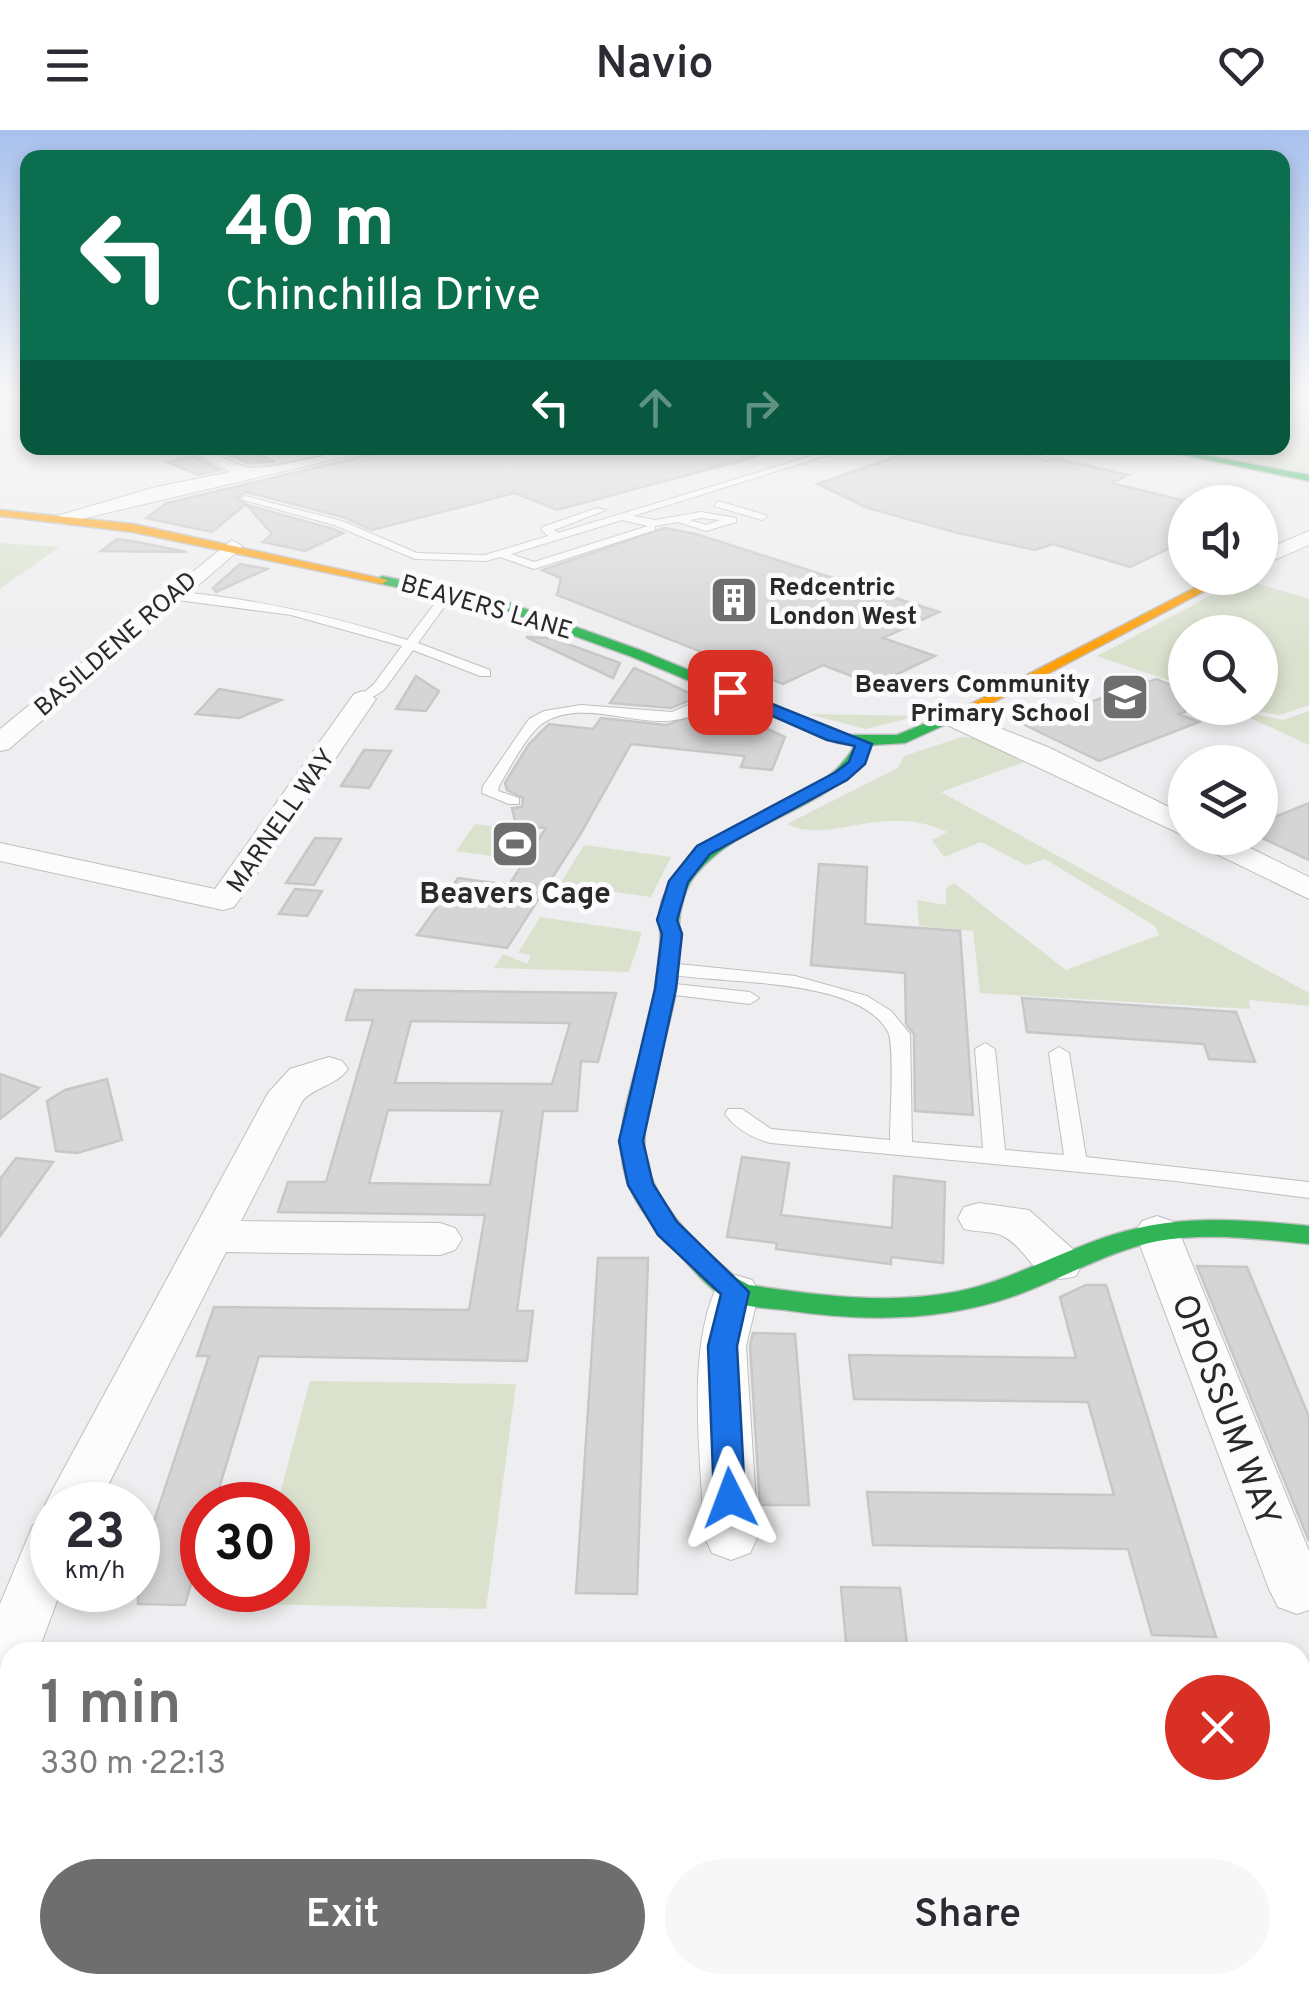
<!DOCTYPE html>
<meta charset="utf-8">
<style>
body{margin:0;font-family:Overpass,sans-serif;background:#f7f7f7;color:#2b2b33;height:100vh;display:flex;flex-direction:column;font-size:38px;white-space:nowrap}
*{box-sizing:border-box;margin:0}
p{font-size:32px;color:#7c7c81}
.icon{flex:none;width:55px;height:55px;fill:none;stroke:currentColor;stroke-width:2;stroke-linecap:round;stroke-linejoin:round}
.map{position:relative;flex:1;overflow:hidden}
.drawer{position:absolute;left:0px;top:1512px;width:1310px;height:352px;display:flex;flex-direction:column;background:#fff;border-radius:30px 30px 0 0;box-shadow:0 5px 15px #0003}
.drawer>*{flex:none}
.top-card{position:absolute;left:20px;top:20px;width:1270px;height:305px;border-radius:20px;box-shadow:0 5px 15px #0003;background:#0b6e4f;color:#fff;overflow:hidden}
.buttons{position:absolute;left:1168px;top:355px;display:grid;gap:20px}
.buttons a{display:grid;place-items:center;width:110px;height:110px;border-radius:50%;background:#fff;box-shadow:0 5px 15px #0003;font-size:50px}
.speed{position:absolute;left:30px;top:1352px;display:flex;gap:20px;font-size:50px;font-weight:700;text-align:center}
.speed>*{display:grid;place-content:center;width:130px;height:130px;border-radius:50%;background:#fff;box-shadow:0 5px 15px #0003;line-height:1}
.speed small{font-size:25px;font-weight:400}
.speed .limit{border:15px solid #d22;background:#fff;color:#111}
.pin{position:absolute;display:grid;place-items:center;width:85px;height:85px;color:#fff;margin:-42px;border-radius:20px;box-shadow:0 5px 15px #0006}
.me{position:absolute;width:110px;margin:-55px;rotate:357deg;stroke-linejoin:round;filter:drop-shadow(0 0 8px #0008)}
.turn{display:flex;align-items:center;gap:35px;height:210px;padding:0 40px;font-size:45px}
.turn .icon{width:130px;height:130px;stroke-width:2.5}
.turn b{display:block;font-size:70px;line-height:85px}
.lanes{display:flex;align-items:center;height:95px;padding:0 40px;background:#0003;justify-content:center;gap:50px;direction:ltr}
.lanes .off{opacity:.35}
.round{display:grid;place-items:center;flex:none;width:105px;height:105px;border-radius:52px;background:#f7f7f7}
.summary{display:flex;align-items:center;justify-content:space-between;height:170px;padding:0 40px}
h1{font-size:60px;font-weight:600;line-height:75px;color:#6f6e6f}
.cta{display:flex;gap:20px;margin-top:auto;padding:20px 40px}
.cta a{flex:1;height:115px;border-radius:60px;background:#6f6e6f;color:#fff;font-size:40px;font-weight:600;line-height:115px;text-align:center}
.cta a+a{background:#f7f7f7;color:#2b2b33}
header{display:flex;justify-content:space-between;align-items:center;height:130px;padding:0 40px;background:#fff;font-size:45px;font-weight:600}
.map>svg:first-child{display:block}
</style>
<header><svg class="icon" aria-label="menu" viewBox="0 0 24 24"><path d="M4 6h16M4 12h16M4 18h16"/></svg>Navio<svg class="icon" aria-label="heart" viewBox="0 0 24 24"><path d="M12 20l-8-8c-3-5 5-10 8-4 3-6 11-1 8 4z"/></svg></header>
<div class="map">
<svg width="1309" height="1863" viewBox="0 0 1309 1863">
<rect width="100%" height="100%" fill="#eeedef"/>
<path fill="#dae2ce" d="M1288,265h21v80l-104,-23 6,-4h71l1,-50z
M0,413l59,4 -59,42z
M1242,449l67,20v106l-29,10 -39,-7h19v-76h-75v54l-88,-30z
M1231,579l52,11 26,-9v34z
M808,584l110,2 -52,13z
M962,607l20,2 48,21 -89,32 368,201v13l-60,-6 1,9 -270,-16 -7,-62 -54,-5 -2,-26 29,5v-17l8,-5 112,87 93,-35 -4,-9 -110,-67 -19,6 -45,-23 -37,15 -12,-17 15,-8c-63,-31 -119,14 -160,-8l111,-56 6,-12z
M475,694l98,13 -17,28 -100,-14z
M584,715l87,12 -20,40 -91,-13z
M540,787l102,15 -13,40 -135,-4 9,-14 24,10 4,-9 -13,-2z
M310,1251l206,3 -30,225 -235,-5 3,-14h34v-85h-11z
M10,1695v160h58l-2,8h-58l-8,-20v-147z
M1300,1729l9,1v133h-92l-2,-8h85z"/>
<path fill="#d6d5d6" stroke="#c8c7c8" stroke-width="2.5" fill-rule="evenodd" d="M239,318h5l31,14 -27,1 -28,-12z
M398,318h359l1,8 -201,54 -42,-17 -143,37 -29,-13 -97,-25 -10,6 10,6 -34,28 -66,-14 21,-15z
M920,318h92l35,13 7,-3 74,17 -16,8 73,18v40l-55,26 -77,-23 -18,6 -77,-17 -90,-25 -51,-24z
M194,326l25,14 -21,5 -30,-13z
M247,375l86,24 10,4 -38,18 -42,-9 9,-8z
M664,398l32,6 243,78 -56,26 52,18 -60,29 -52,-20 -40,19 -226,-89 4,-17 -19,-8z
M117,409l15,2 55,11 -86,-1z
M240,434l27,5 -51,23 -3,-4z
M526,507l25,1 69,25 -7,15z
M634,538l23,10 41,19 -27,11 -61,-5z
M416,546l23,15 -13,20 -30,-2z
M1156,549l17,7 12,-4v30l-6,2 20,8 -100,39 -74,-36z
M219,559l62,11 -42,18 -43,-4z
M720,577l65,30 -13,33 -31,-3 4,-11 -114,-12 -50,89 -74,115 -90,-13 41,-57 51,7 37,-57 -30,-3 -4,-17 10,-1 1,-9 -16,-8 -2,-7 24,-39 20,-20 44,5 8,-11 65,7z
M364,620l27,1 -22,37 -28,-2z
M1309,673v57l-49,-23v-14z
M315,708l26,1 -27,46 -28,-2z
M819,734l48,3 -2,57 95,7 13,184 -58,-4 -1,-77 -8,-10 -1,-51 -94,-8z
M295,759l27,2 -15,25 -28,-2z
M355,860l261,3 -18,69 -17,-1 -4,50h-34l-26,200h16l-6,50 -268,-5 -45,149h-12v40l-17,60 -47,-1v-35l71,-213h-12l17,-49 255,3 16,-95 -207,-3 10,-30h38l47,-162h-27zM411,891l159,2 -18,61 -157,-1zM388,980l114,1 -12,74 -121,-2z
M1022,868l214,14 19,50 -46,-3 -5,-15 -177,-12z
M0,944l39,14 -39,31z
M107,949l15,61 -45,13 -21,-2 -9,-50 18,-11z
M742,1027l47,6 -8,52 111,13 2,-52 51,6 -2,81 -52,-6v7l-115,-15 1,-6 -50,-6z
M16,1028l37,4 -53,74v-57z
M598,1128h50l-11,336 -61,-1z
M1197,1136l50,1 62,150v124z
M1086,1155h20l110,352 -64,-2 -24,-86 -255,-4 -6,-53 247,3 -26,-93 -234,-3 -5,-44 227,3 -16,-61z
M753,1203l42,1 14,171h-49l-10,-159z
M841,1457l59,1 8,64h-61z"/>
<g fill="none" stroke-linecap="round" stroke-linejoin="round">
<g stroke="#bfbec0" stroke-width="2">
<path id="lane" d="M838,318h13l-218,68 22,4 46,-8 35,6v4l-30,9 -28,-9 -23,4v4l-121,39 -34,-12 -14,4 -71,-2 -81,-34 -94,-26 5,-3 97,25 75,32 68,2 63,-19 -7,-7 1,-2 55,-19 9,2 -52,20 4,3zM701,388l19,2 -14,5 -16,-5zM622,390l26,6 -114,36 -23,-8z
M1017,318h15l21,6 -5,3z
M718,371l48,14 1,2 -5,3 -48,-14z
M449,459l6,3 -37,51 72,27v6h-10l-67,-26 -29,40 -21,13 -7,-4 18,-15 28,-38 -111,-31 -121,-16 -6,-4 6,-4c82,7 159,24 237,49l38,-50z
M725,559l12,3c-18,14 -48,28 -71,29 -39,2 -87,-21 -123,2 -15,10 -34,46 -44,63l-1,5 21,7v6h-10l-27,-11 1,-7 46,-67 15,-8 37,-6 91,7z
M668,833l127,13 72,20 24,15 19,23 2,108 71,6 -8,-99 10,-6 10,6 10,101 59,5 -15,-102 10,-6 10,6 17,104 223,25v16l-133,-17 -405,-38c-19,-5 -34,-13 -46,-29l3,-5h14l29,20 119,11c0,-20 5,-95 -2,-108 -30,-57 -172,-47 -226,-59l-3,-4 3,-4z
M665,853l85,9 9,6 -9,6 -92,-11 -2,-4z"/>
</g>
<g stroke="#bfbec0" stroke-width="2">
<path id="street" d="M187,318c26,-2 37,14 60,19 22,5 98,-21 135,-19l-322,76 -10,-6 102,-30 78,-16z
M1309,401v14l-49,21v-14z
M232,410l10,6 -3,4 -230,199 -9,2v-22z
M363,561l13,8 -142,208 -11,3 -223,-49v-18l215,46 139,-195z
M954,580l96,38 135,67v21l-240,-112 -4,-6 4,-6z
M1192,708h38l79,39v22l-113,-55z
M329,927l13,4 6,8c-10,15 -32,18 -45,31l-62,121 199,2 15,5 7,11 -7,11 -15,5 -214,-3 -128,253h-46v85h9l-23,62h-28v48l-10,4v-100l33,-79 18,-7 -6,-13 8,-16 215,-396 22,-24z
M979,1073l50,7 47,42 6,12 -6,12c-43,13 -43,-24 -73,-40 -9,-5 -28,-4 -39,-7l-6,-11 6,-11z
M1157,1086l15,5 7,11 130,319v59l-12,4 -19,-7 -9,-18 -134,-357 7,-11z
M736,1145l16,5 7,12 -13,54 12,190 -8,17 -19,7 -19,-7 -8,-17c-2,-75 -20,-189 16,-256z
M0,1600l10,1v60l-10,-1z
M1300,1668l9,2v64l-9,-2z"/>
</g>
<g stroke="#bfbec0" stroke-width="3">
<path id="fast" d="M1150,318h18l141,27v6z
M382,446l127,27 131,47 206,85h51l49,-20 14,3 -55,25 -33,2c-37,67 -127,71 -175,128 -26,29 -16,79 -21,117 -8,53 -43,129 -28,178 12,43 55,83 90,111l11,6c67,10 138,20 206,7 55,-11 104,-40 157,-57 66,-21 129,-16 197,-9v18c-50,-5 -101,-12 -151,-3 -50,10 -94,37 -141,54 -77,27 -152,27 -232,15 -19,-2 -41,-2 -59,-12 -21,-11 -38,-35 -54,-52 -68,-69 -56,-110 -31,-194 10,-33 16,-69 19,-104 2,-17 -4,-36 4,-52 45,-88 153,-81 191,-151l-17,-2 -208,-87 -130,-47 -123,-26 -1,-3z"/>
</g>
<g stroke="#bfbec0" stroke-width="3">
<path id="slow" d="M0,380l133,14 255,56 -6,4 -249,-52 -133,-16z
M1214,448h15l-271,143 -14,-3z"/>
</g>
<use href="#lane" fill="#fcfcfd" fill-rule="evenodd"/>
<use href="#street" fill="#fcfcfd" fill-rule="evenodd"/>
<use href="#fast" fill="#30b455" fill-rule="evenodd"/>
<use href="#slow" fill="#ff9f0a" fill-rule="evenodd"/>
</g>
<linearGradient id="sky" x2="0" y2="1"><stop stop-color="#a8c1ed"/><stop offset="0.5" stop-color="#f7f7f8"/><stop offset="1" stop-color="#f7f7f8" stop-opacity="0"/></linearGradient>
<rect width="1309" height="525" fill="url(#sky)"/>
<path fill="#1a73e8" stroke="#114b97" stroke-width="2.5" d="M725,559h10l137,55 -7,20 -18,16 -137,74 -22,28 -11,38 5,14 -6,55 -33,152 10,43 24,38 72,70 -12,54 8,152 -4,10 -11,4 -12,-4 -4,-10 -6,-152 13,-52 -63,-59 -30,-50 -9,-44 36,-152 7,-55 -5,-14 12,-39 28,-35 139,-74 13,-10 6,-16 -28,-6 -102,-45z"/>
<defs>
<g id="building-square" transform="scale(2.5)"><rect x="-9" y="-9" width="18" height="18" rx="4" fill="#6f6e6f" stroke="#fcfafd"/><path d="M-4-6H4V6H1V3H-1V6H-4ZM-2.5-4.3h1.7v1.8h-1.7ZM.8-4.3h1.7v1.8H.8ZM-2.5-1h1.7V.8h-1.7ZM.8-1h1.7V.8H.8Z" fill="#fff"/></g>
<g id="school-square" transform="scale(2.5)"><rect x="-9" y="-9" width="18" height="18" rx="4" fill="#6f6e6f" stroke="#fcfafd"/><path d="M0-5L7-2L0 1L-7-2ZM-4 1L0 2.5L4 1V4Q0 6-4 4Z" fill="#fff"/></g>
<g id="stadium-square" transform="scale(2.5)"><rect x="-9" y="-9" width="18" height="18" rx="4" fill="#6f6e6f" stroke="#fcfafd"/><path d="M0-5a6.5 5 0 1 0 0 10a6.5 5 0 1 0 0-10ZM-3.5-1.8h7v3.6h-7Z" fill="#fff"/></g>
</defs>
<g fill-rule="evenodd">
<use href="#building-square" x="734" y="470"/>
<use href="#school-square" x="1125" y="567"/>
<use href="#stadium-square" x="515" y="714"/>
</g>
<g text-anchor="middle" stroke-width="10" stroke-linejoin="round" paint-order="stroke">
<g font-size="25" font-weight="bold" fill="#2a292a" stroke="#fcfafd" text-anchor="start">
<text x="769" y="465">Redcentric<tspan x="769" dy="29">London West</tspan></text>
<text x="1090" y="562" text-anchor="end">Beavers Community<tspan x="1090" dy="29">Primary School</tspan></text>
</g>
<g font-size="25" fill="#2a292a" stroke="#fcfafd">
<text transform="translate(487 476) rotate(16)" y="9">BEAVERS LANE</text>
<text transform="translate(115 513) rotate(-41)" y="9">BASILDENE ROAD</text>
<text transform="translate(280 690) rotate(-55)" y="9">MARNELL WAY</text>
</g>
<g font-size="30" font-weight="bold" fill="#2a292a" stroke="#fcfafd">
<text x="515" y="773">Beavers Cage</text>
</g>
<g font-size="35" fill="#2a292a" stroke="#fcfafd">
<text transform="translate(1227 1280) rotate(69)" y="12">OPOSSUM WAY</text>
</g>
</g>
</svg>
<div class="buttons">
<a><svg class="icon" aria-label="sound" viewBox="0 0 24 24"><path d="M4 9h4l5-4v14l-5-4H4zM17 9q2 3 0 6"/></svg></a>
<a><svg class="icon" aria-label="search" viewBox="0 0 24 24"><circle cx="10" cy="10" r="6"/><path d="M15 15l6 6"/></svg></a>
<a><svg class="icon" aria-label="layers" viewBox="0 0 24 24"><path d="M12 4l9 5-9 5-9-5zM3 14l9 5 9-5"/></svg></a>
</div>
<div class="speed"><div>23<small>km/h</small></div><div class="limit">30</div></div>
<div class="pin" style="left:730px;top:562px;background:#d93025"><svg class="icon" aria-label="arrive" viewBox="0 0 24 24"><path d="M6 21V4h12l-3 4 3 4H6"/></svg></div>
<svg class="me" style="left:730px;top:1368px" viewBox="-20 -20 40 40"><path d="M0-17L14 15 0 8-14 15z" fill="#1a73e8" stroke="#fff" stroke-width="4"/></svg>
<div class="top-card">
<div class="turn"><svg class="icon" aria-label="left" viewBox="0 0 24 24"><path d="M17 20v-9H6M10 6l-5 5 5 5"/></svg><div><b>40 m</b>Chinchilla Drive</div></div>
<div class="lanes"><svg class="icon" aria-label="left" viewBox="0 0 24 24"><path d="M17 20v-9H6M10 6l-5 5 5 5"/></svg><svg class="icon off" aria-label="ahead" viewBox="0 0 24 24"><path d="M12 20V5M6 11l6-6 6 6"/></svg><svg class="icon off" aria-label="right" viewBox="0 0 24 24"><path d="M7 20v-9h11M14 6l5 5-5 5"/></svg></div>
</div>
<section class="drawer">
<div class="summary"><div><h1>1 min</h1><p>330 m · 22:13</p></div><a class="round" style="background:#d93025;color:#fff"><svg class="icon" aria-label="close" viewBox="0 0 24 24"><path d="M6 6l12 12M18 6L6 18"/></svg></a></div>
<div class="cta"><a>Exit</a><a>Share</a></div>
</section>
</div>
